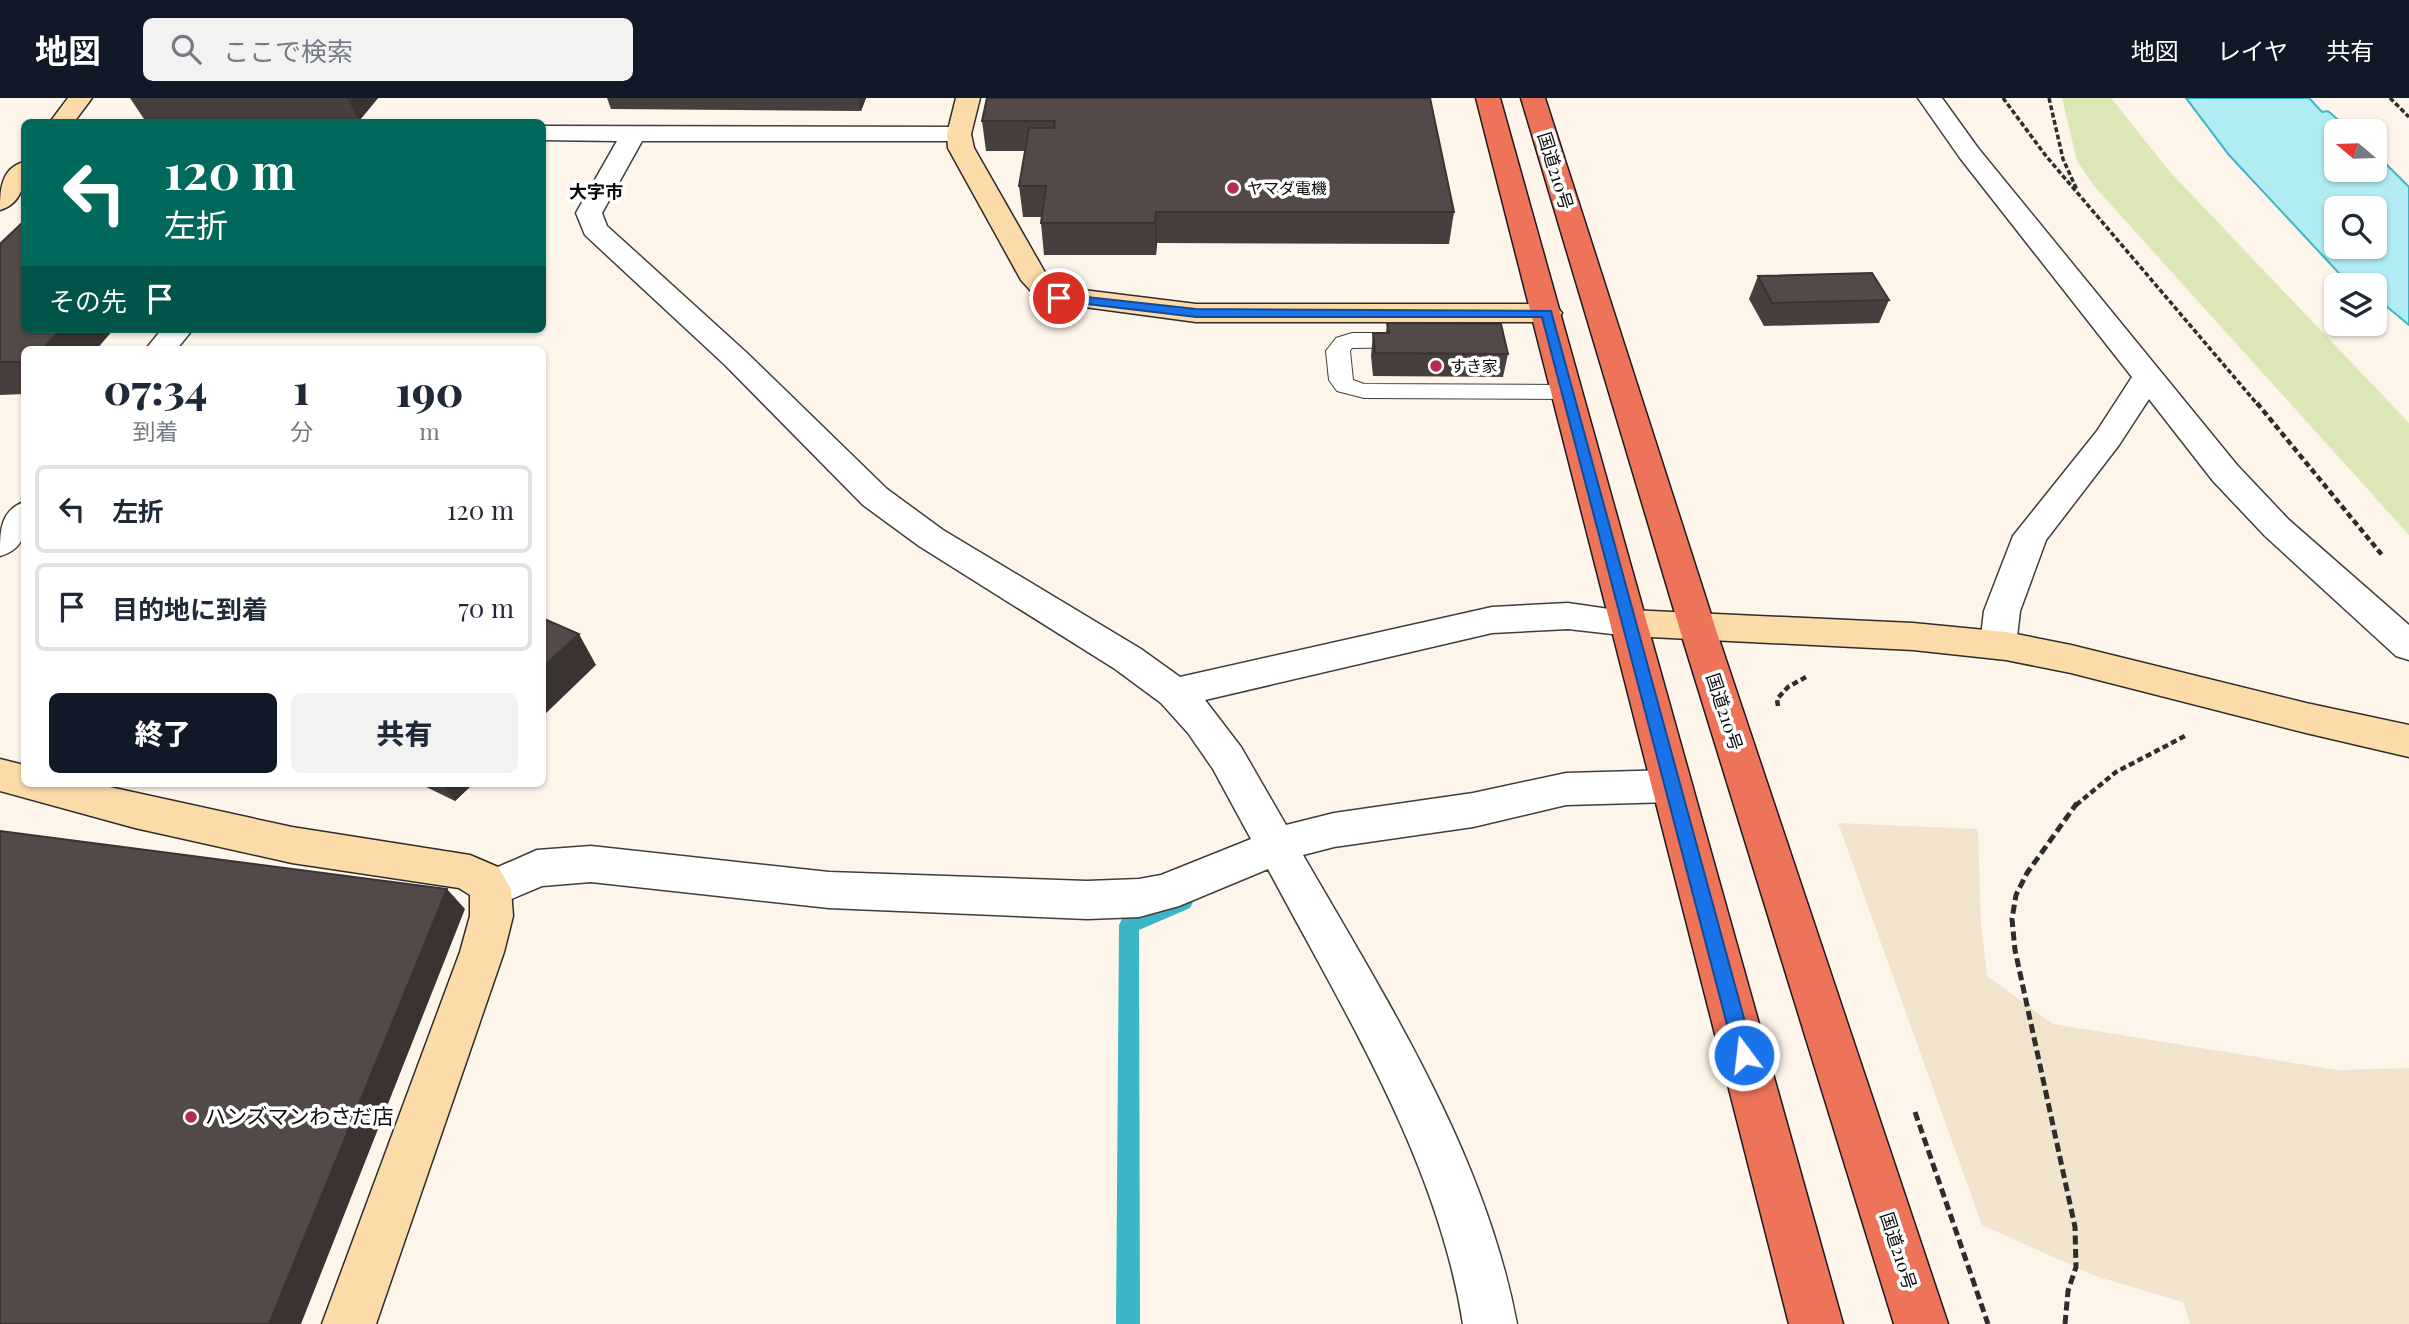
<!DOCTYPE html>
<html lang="ja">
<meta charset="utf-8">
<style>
body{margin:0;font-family:"Playfair Display","Noto Sans JP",serif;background:#f2f2f3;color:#1f2937;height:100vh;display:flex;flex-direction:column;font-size:26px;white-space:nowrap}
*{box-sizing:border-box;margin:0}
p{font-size:23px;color:#747a83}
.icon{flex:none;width:38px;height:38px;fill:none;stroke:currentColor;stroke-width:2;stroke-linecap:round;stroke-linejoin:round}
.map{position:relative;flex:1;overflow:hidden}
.drawer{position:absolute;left:21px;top:248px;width:525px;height:441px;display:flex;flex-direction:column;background:#fff;border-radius:10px;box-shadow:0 2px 5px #0004}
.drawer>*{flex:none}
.top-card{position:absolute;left:21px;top:21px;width:525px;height:214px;border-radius:10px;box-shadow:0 2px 5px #0004;background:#00695c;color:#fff;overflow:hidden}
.needle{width:46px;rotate:289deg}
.fabs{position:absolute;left:2324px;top:21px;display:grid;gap:14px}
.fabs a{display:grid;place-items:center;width:63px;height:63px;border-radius:10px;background:#fff;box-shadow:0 2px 5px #0004;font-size:35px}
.pin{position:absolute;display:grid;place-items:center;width:60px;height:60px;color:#fff;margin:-30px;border:4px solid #fff;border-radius:50%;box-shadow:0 2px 7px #0007}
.me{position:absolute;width:77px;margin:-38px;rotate:345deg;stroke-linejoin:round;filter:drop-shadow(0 0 5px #0008)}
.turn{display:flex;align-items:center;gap:24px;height:147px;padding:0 28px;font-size:32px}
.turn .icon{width:91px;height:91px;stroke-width:2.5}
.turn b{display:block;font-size:49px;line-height:60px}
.then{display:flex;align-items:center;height:66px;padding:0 28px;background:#0003;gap:14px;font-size:26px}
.eta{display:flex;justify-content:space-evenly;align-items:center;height:119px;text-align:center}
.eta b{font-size:42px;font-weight:800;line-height:49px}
.action{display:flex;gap:14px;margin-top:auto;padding:14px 28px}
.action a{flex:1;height:80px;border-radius:10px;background:#111827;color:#fff;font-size:28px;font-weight:800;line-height:80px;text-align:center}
.action a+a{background:#f2f2f3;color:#1f2937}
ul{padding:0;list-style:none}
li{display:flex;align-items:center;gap:21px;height:88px;margin:0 14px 10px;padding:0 14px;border:4px solid #e0e1e3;border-radius:10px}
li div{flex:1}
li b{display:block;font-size:26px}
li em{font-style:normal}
header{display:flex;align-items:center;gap:42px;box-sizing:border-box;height:98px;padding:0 35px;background:#111827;color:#fff}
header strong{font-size:33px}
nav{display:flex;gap:38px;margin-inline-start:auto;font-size:24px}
.search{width:490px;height:63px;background:#f2f2f3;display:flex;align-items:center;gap:18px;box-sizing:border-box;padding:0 24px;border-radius:10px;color:#747a83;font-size:26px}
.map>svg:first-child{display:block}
</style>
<header>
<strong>地図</strong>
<div class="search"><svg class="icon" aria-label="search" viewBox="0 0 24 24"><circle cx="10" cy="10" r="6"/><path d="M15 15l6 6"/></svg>ここで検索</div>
<nav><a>地図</a><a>レイヤ</a><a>共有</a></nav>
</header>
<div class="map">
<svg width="2409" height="1226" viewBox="0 0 2409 1226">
<rect width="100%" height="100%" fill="#fef5ea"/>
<path fill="#f2e4cc" d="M1838,725l140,6 3,94 6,53 66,48 284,46 72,-2v256h-219l-7,-22 -85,-25 -116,-52z"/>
<path fill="#dce6b6" d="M2062,0h49l59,74 239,251v112l-315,-349 -17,-25z"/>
<path fill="#b1ecf3" stroke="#3cb5c6" stroke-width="2" fill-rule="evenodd" d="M2186,0h123l13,14 6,-1 23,20h-15v39h39v-17l34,34v138l-23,-19h-11v-21h-25l-121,-130zM2336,110h39v39h-39z"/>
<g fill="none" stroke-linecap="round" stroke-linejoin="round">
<path fill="#3cb5c6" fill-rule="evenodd" d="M1183,796l7,2 3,6 -3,6 -51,22 1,394h-24l3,-399 3,-6z"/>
<g stroke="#3e3e3e" stroke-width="2">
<path id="lane" d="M1352,235h61l8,2 3,5 -3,5 -8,2 -61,1 -2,3 3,29 11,4 204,1 8,2 4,5 -4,5 -8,2 -204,-1 -27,-7 -8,-11 -3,-29 10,-13z"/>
</g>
<g stroke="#3e3e3e" stroke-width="3">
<path id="street" d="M1918,0h24l36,50 259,317 52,55 120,105v35l-13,-4 -131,-120 -52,-55 -64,-82 -30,46 -73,95 -26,71 -4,34 -5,10 -13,4 -13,-4 -5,-10 4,-34 29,-75 84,-105 35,-54 -172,-219z
M542,28l417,1 9,2 3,5 -3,5 -9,2h-317l-40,72 5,13 140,127 140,136 56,41 198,119 39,28 312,-70 76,-4 75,11 5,9 -5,9 -13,4 -62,-7 -76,4 -287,67 36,47 45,78 48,-12 139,-20 93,-20 106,-3 14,4 6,12 -6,12 -14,4 -106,3 -93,22 -139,20 -31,8c85,147 182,299 214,469h-54c-26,-164 -118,-310 -195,-455l-89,37 -40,11 -52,2 -258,-11 -238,-26 -49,4 -52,22 -15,-5 -6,-13 6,-13 62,-27 54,-4 238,26 258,9 52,-2 22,-4 90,-36 -38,-70 -25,-36 -27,-30 -46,-34 -196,-123 -56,-41 -138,-140 -140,-130 -9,-22 41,-72 -75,-1z
M162,231h31l-17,21h-31z
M24,404c2,25 4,46 -24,54 0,-25 0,-45 24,-54z"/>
</g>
<g stroke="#2d2d2d" stroke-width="3">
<path id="secondary" d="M68,0h24l-18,24h-24z
M956,0h24l-9,36 3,14 73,128 12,11 137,17h351l10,3 5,6 -5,6 -10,3h-351l-156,-21 -19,-21 -73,-132 -1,-14z
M24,64c2,20 -2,42 -24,48 0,-20 1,-42 24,-48z
M1630,512l283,13 93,9 65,13 235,58 103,22v32l-103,-24 -235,-60 -65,-13 -93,-10 -283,-14 -13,-4 -5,-9 5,-9z
M0,661l24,6v19h72l196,43 178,28 28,12 13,22 2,27 -9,36 -128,372h-54l138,-372 10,-36v-21l-11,-7 -167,-25 -157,-35 -135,-37z"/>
</g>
<g stroke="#1c1c1c" stroke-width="3">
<path id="highway" d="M1476,0h24l343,1226h-54z
M1521,0h24l171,532 232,694h-54l-214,-694z"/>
</g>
<path stroke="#2d2d2d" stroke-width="3.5" stroke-dasharray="5 2.5" stroke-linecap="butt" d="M2003,0l43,58 212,249
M2049,0l14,61 14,31
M2390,0l19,19"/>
<path stroke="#2d2d2d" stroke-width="4.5" stroke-dasharray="6 3.5" stroke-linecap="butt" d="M2257,305l125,152
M1778,608l-1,-7 11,-12 18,-10
M2076,707l40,-33 69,-36"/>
<path stroke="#2d2d2d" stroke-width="5" stroke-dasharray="9 4.5" stroke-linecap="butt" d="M1915,1014l73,212
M2065,1226l3,-33 8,-24 -1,-40 -60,-277 -3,-31 4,-24 11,-22 50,-70"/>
<use href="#lane" fill="#fff" fill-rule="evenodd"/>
<use href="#street" fill="#fff" fill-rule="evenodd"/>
<use href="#secondary" fill="#fbdba8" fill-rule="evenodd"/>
<use href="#highway" fill="#ed7359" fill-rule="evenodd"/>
</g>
<path fill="#473f3e" d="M130,0h248l-19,23 -215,-2z
M607,0h259l-5,13 -250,-2z
M987,0l467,114 -5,32 -292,-1 -1,12h-112l-3,-32 1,-6h-19l-4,-31 6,-35h-39l-4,-30z
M0,146l24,106v44l-24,1z
M1758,178l131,24 -10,23 -115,3 -15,-27z
M1387,225l121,31 -5,23 -130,-1 -2,-20 2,-23h13z
M420,686h53l-18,17z"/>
<path fill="#3a3332" d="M347,0h31l-19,23z
M858,0h8l-5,13z
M1156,114l1,31 -1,12 -1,-32z
M61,231h53l-18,21h-54z
M579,536l17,31 -54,52v-49z
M442,686h31l-18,17z
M447,791l18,20 -164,415h-32z"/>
<path fill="#534948" stroke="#3a3332" stroke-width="2" d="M987,0h443l24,114h-298l-1,11h-114l5,-37h-27l10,-58h25l1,-7h-73z
M24,123v108h37l-19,21h-18v12h-24v-118z
M1872,175l17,27 -117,3 -14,-27z
M1387,225l114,1 7,30 -133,-1 -2,-20h16z
M542,520l37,16 -37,34z
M0,733l447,58 -178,435h-269z"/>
<path fill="#1a73e8" stroke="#114b97" stroke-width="2" d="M1059,196l137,15 355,2 203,744 -3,6 -7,3 -7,-3 -2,-6 -193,-738h-346l-142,-17v-5z"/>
<g fill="#b42b57" stroke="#fff" stroke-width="2.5">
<circle cx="1233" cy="90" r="7"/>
<circle cx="1436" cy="268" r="7"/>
<circle cx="191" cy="1019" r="7"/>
</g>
<g text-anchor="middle" stroke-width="7" stroke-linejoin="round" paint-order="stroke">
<g font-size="16" fill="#0b0b0b" stroke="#fff" text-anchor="start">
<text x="1247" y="96">ヤマダ電機</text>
<text x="1450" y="274">すき家</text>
</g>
<g font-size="18" fill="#0b0b0b" stroke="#fff">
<text transform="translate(1555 73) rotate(73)" y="6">国道210号</text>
<text transform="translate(1724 614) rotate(72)" y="6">国道210号</text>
<text transform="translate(1898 1153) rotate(72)" y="6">国道210号</text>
</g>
<g font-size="18" font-weight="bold" fill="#0b0b0b" stroke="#fff">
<text x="596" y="100">大字市</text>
</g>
<g font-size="21" fill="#0b0b0b" stroke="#fff" text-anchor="start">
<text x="205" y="1026">ハンズマンわさだ店</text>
</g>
</g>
</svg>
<div class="fabs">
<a><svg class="needle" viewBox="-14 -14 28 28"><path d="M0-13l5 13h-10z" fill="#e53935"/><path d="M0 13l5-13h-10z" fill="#747a83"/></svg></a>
<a><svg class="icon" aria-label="search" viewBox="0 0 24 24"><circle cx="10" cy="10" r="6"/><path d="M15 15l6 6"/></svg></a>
<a><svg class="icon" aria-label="layers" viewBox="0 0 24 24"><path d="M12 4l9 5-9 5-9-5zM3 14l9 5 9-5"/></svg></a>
</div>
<div class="pin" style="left:1059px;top:200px;background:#d93025"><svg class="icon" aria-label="arrive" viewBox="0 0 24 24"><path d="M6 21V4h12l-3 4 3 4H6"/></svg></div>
<svg class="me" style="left:1744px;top:957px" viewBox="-20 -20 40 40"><circle r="17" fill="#1a73e8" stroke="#fff" stroke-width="3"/><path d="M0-11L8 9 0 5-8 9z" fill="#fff"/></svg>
<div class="top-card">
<div class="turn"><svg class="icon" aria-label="left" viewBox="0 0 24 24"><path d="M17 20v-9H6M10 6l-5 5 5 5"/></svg><div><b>120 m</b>左折</div></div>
<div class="then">その先<svg class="icon" aria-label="arrive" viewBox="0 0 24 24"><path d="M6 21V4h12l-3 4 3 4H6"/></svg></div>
</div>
<section class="drawer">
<div class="eta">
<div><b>07:34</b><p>到着</p></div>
<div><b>1</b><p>分</p></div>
<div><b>190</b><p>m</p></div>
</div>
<ul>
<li><svg class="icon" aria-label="left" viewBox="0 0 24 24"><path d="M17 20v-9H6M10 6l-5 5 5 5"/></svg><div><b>左折</b></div><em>120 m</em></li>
<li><svg class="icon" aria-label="arrive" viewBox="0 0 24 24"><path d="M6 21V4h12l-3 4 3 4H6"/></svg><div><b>目的地に到着</b></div><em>70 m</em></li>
</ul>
<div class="action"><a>終了</a><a>共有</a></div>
</section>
</div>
